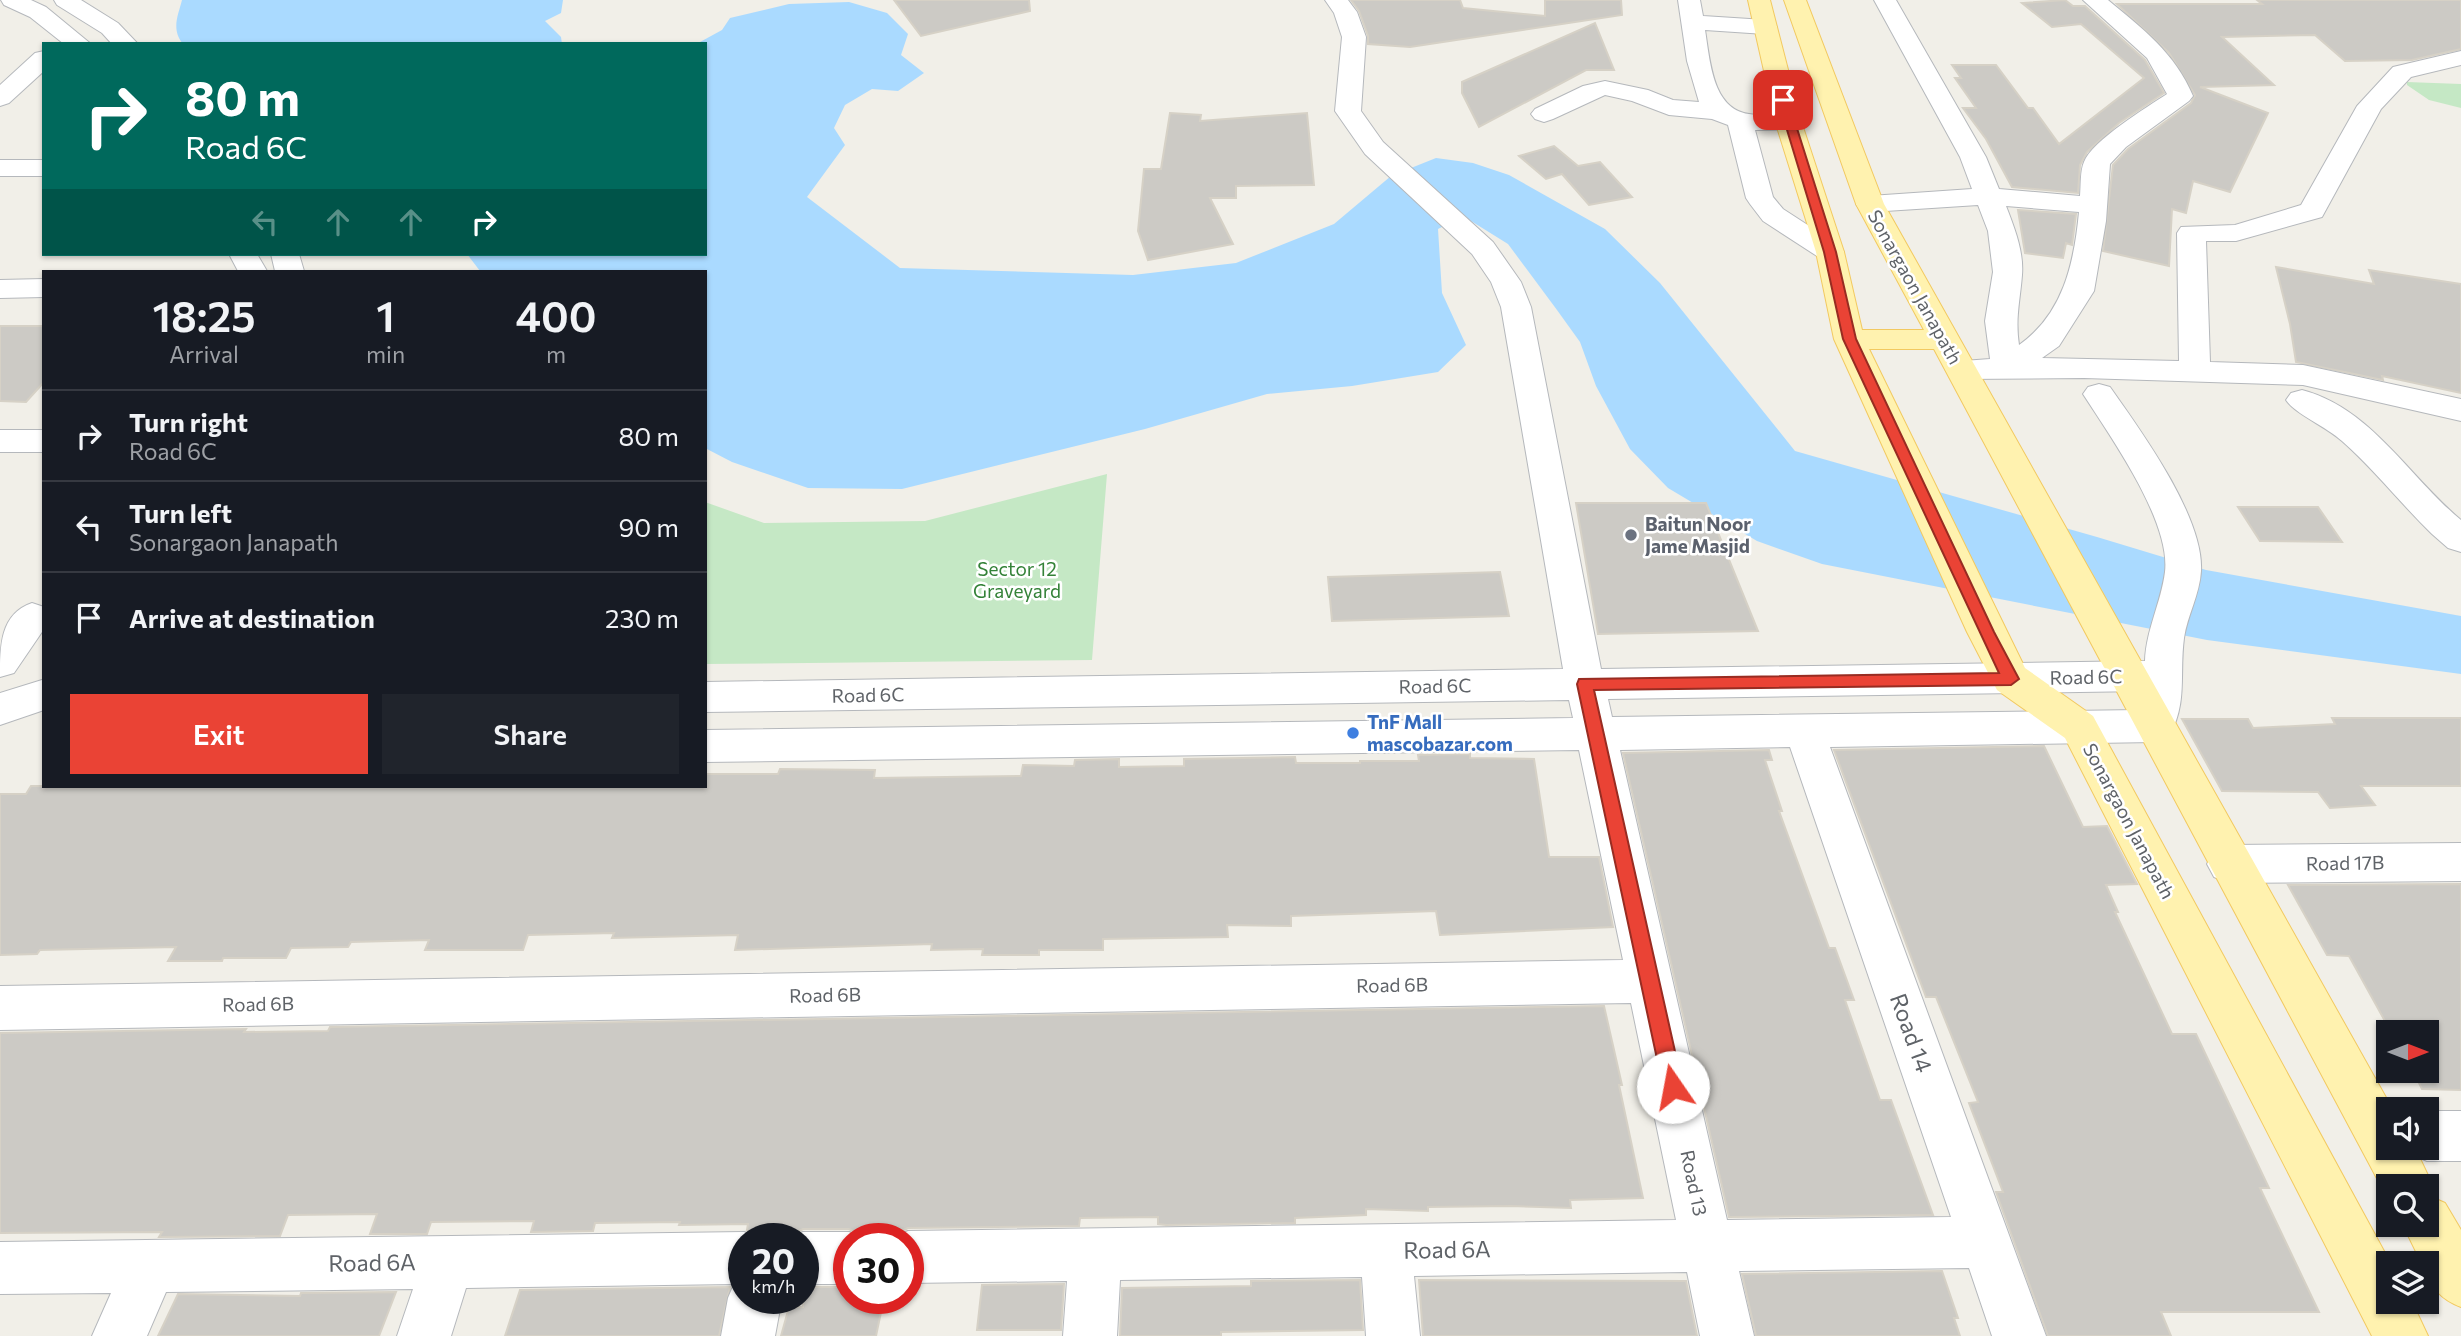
<!DOCTYPE html>
<style>
body{margin:0;font-family:Commissioner,sans-serif;background:#20242c;color:#f1f3f6;height:100vh;display:flex;flex-direction:column;font-size:26px;white-space:nowrap}
*{box-sizing:border-box;margin:0}
p{font-size:23px;color:#9ea1a6}
.icon{flex:none;width:38px;height:38px;fill:none;stroke:currentColor;stroke-width:2;stroke-linecap:round;stroke-linejoin:round}
.map{position:relative;flex:1;overflow:hidden}
.side{position:absolute;left:42px;top:270px;width:665px;height:518px;display:flex;flex-direction:column;background:#171b24;border-radius:0px;box-shadow:0 2px 5px #0004}
.side>*{flex:none}
.guide{position:absolute;left:42px;top:42px;width:665px;height:214px;border-radius:0px;box-shadow:0 2px 5px #0004;background:#00695c;color:#fff;overflow:hidden}
.needle{width:46px;rotate:90deg}
.tools{position:absolute;left:2376px;top:1020px;display:grid;gap:14px}
.tools a{display:grid;place-items:center;width:63px;height:63px;border-radius:0px;background:#171b24;box-shadow:0 2px 5px #0004;font-size:35px}
.speed{position:absolute;left:728px;top:1223px;display:flex;gap:14px;font-size:35px;font-weight:700;text-align:center}
.speed>*{display:grid;place-content:center;width:91px;height:91px;border-radius:50%;background:#171b24;box-shadow:0 2px 5px #0004;line-height:1}
.speed small{font-size:18px;font-weight:400}
.speed .limit{border:10px solid #d22;background:#fff;color:#111}
.pin{position:absolute;display:grid;place-items:center;width:60px;height:60px;color:#fff;margin:-30px;border-radius:14px;box-shadow:0 4px 10px #0006}
.me{position:absolute;width:77px;margin:-38px;rotate:348deg;stroke-linejoin:round;filter:drop-shadow(0 0 5px #0008)}
.turn{display:flex;align-items:center;gap:24px;height:147px;padding:0 28px;font-size:32px}
.turn .icon{width:91px;height:91px;stroke-width:2.5}
.turn b{display:block;font-size:49px;line-height:60px}
.lanes{display:flex;align-items:center;height:66px;padding:0 28px;background:#0003;justify-content:center;gap:35px;direction:ltr}
.lanes .off{opacity:.35}
.eta{display:flex;justify-content:space-evenly;align-items:center;height:119px;text-align:center}
.eta b{font-size:42px;font-weight:600;line-height:49px}
.action{display:flex;gap:14px;margin-top:auto;padding:14px 28px}
.action a{flex:1;height:80px;border-radius:0px;background:#ea4335;color:#fff;font-size:28px;font-weight:600;line-height:80px;text-align:center}
.action a+a{background:#20242c;color:#f1f3f6}
ul{padding:0;list-style:none}
li{display:flex;align-items:center;gap:21px;height:91px;padding:0 28px;border-top:2px solid #363941}
li div{flex:1}
li b{display:block;font-size:26px}
li em{font-style:normal}
.map>svg:first-child{display:block}
</style>
<div class="map">
<svg width="2461" height="1336" viewBox="0 0 2461 1336">
<rect width="100%" height="100%" fill="#f1efe8"/>
<path fill="#c5e8c5" d="M2407,82l54,2v24l-32,-8 -22,-15z
M1107,474l-15,186 -387,4v-162l59,21 161,-2z"/>
<path fill="#aadaff" d="M182,0h381l-2,13 -16,8 16,16 1,7h-379c-12,-15 -5,-28 -1,-44z
M849,2l38,11 21,21 -7,21 23,18 -26,18 -26,-2 -27,16 -11,23 11,17 -38,52 93,71 233,7 103,-12 98,-39 57,-48 45,-18 37,5 36,12 96,54 55,54 135,168 302,86 109,33 255,46v58l-254,-34 -385,-76 -65,-23 -89,-53 -38,-39 -34,-63 -16,-44 -23,-32 -49,-66 -45,-28 -25,13 4,64 24,52 -28,27 -86,14 -85,8 -122,35 -243,60 -94,-1 -76,-26 -27,-14v-177h-225l-13,-17h238v-210l-5,-2 22,-12 8,-12 59,-14z"/>
<path fill="#cccac5" stroke="#d6d1c6" stroke-width="2" d="M894,0h135l1,11 -109,25z
M1351,0h109l3,8 82,8v-16h76l1,15 -212,32 -42,-3v-8l-9,-25z
M2065,0l8,6h12l60,54 19,33 -45,30 -32,29 -7,13 -2,28 -66,-6 -26,-48 -23,-31h13l-21,-30h6l-9,-13h44l32,43h5l26,36 85,-66 -63,-54 -29,3 -30,-24z
M2257,0h204v49l-49,11 -67,1 -30,-26 -93,2 52,48 -74,2 68,26 -38,79 -37,-11 -7,32 -14,-4 -3,57 -66,-15 10,-86 15,-16 63,-46 4,-8 -26,-42 -52,-49h145z
M1595,23l19,47h-28l-107,57 -17,-34v-11z
M1170,113l31,2 -1,6 107,-8 7,72 -78,1v12h-26l23,46 -85,16 -10,-29 6,-62h17z
M1554,146l24,20 22,-4 32,35 -43,8 -27,-31 -16,5 -27,-23z
M2018,210l58,4 -4,31 -6,-2 -3,15 -38,-5z
M2276,267l98,17 -5,-14 92,14v109l-79,-17 1,4 -87,-18 -6,-38z
M0,326h44v56l-18,20 -26,-1z
M1576,503h130l52,128 -160,3z
M2238,507h80l24,35 -82,-1z
M1500,572l9,44 -177,5 -4,-44z
M2332,718h129v68h-100l14,19 -45,3 -12,-16 -96,-1 -40,-72h66l5,9 82,-4z
M2044,746l39,81 24,-1 30,58 -31,1 12,27h-3l57,122h24l73,154h-9l59,124h-158l10,24h-123l-52,-144h7l-34,-89 9,-1 -42,-105h-10l-92,-247z
M1769,750l3,10h-7l17,51h-3l50,137h6l19,52h-9l35,100h11l42,115 -204,2 -106,-464z
M1470,754v4l64,1 15,98h50l14,70 -173,8 -4,-24 -145,5v10l-64,-1 1,12 -125,2v11h-64v5h-57l1,-6 -52,1 1,-6 -197,6 3,-15 -126,3 2,-5 -86,2 -5,15h-98l4,-10 -78,2 -3,5 -57,1 -5,10h-63l-1,3h-54l8,-14 -136,3 -3,4 -37,1v-161h26l5,-8h674v-12h73l2,-5 95,1 -1,8 147,-2 2,-11 51,1 1,-6 44,-1v8l65,-1v-7l111,-2 1,6h64v-2h59l-1,-6z
M2461,884v206l-39,-1 -9,-18h14v-39h-36l-42,-76 -22,-1 -39,-70z
M1604,1006l18,79h-3l24,113 -73,2 1,8 -60,-2 -83,1v4l-62,-2v6l-71,3v5l-129,2 -8,-1v-7l-78,1 -1,8 -171,2 -20,9h-21l-18,-8h-46l-20,10h-19l-17,-9 1,-6 -69,1 1,-3 -85,1 -2,8 -62,1 3,-11 -103,1 -4,12h-57l7,-20 -89,1 -8,21 -121,1 3,-5 -162,1v-200l246,-4 -2,3 84,-1 2,-4z
M1942,1271l16,47h-4l6,18h-204l-14,-62z
M1360,1280l3,50 -142,2v4h-101l2,-48 129,-2v-5z
M1419,1280l267,1 11,55h-274z
M1064,1284l-3,46h-84l5,-45z
M730,1287l-11,49h-214l15,-46z
M803,1287h46v11h35l-8,38h-95l8,-29h14z
M396,1292l-17,44h-221l20,-42 122,2 1,-3z"/>
<g fill="none" stroke-linecap="round" stroke-linejoin="round">
<g stroke="#b5b8bc" stroke-width="2">
<path id="minor" d="M1,0h30l15,7 45,37h-27l-34,-27 -26,-12z
M54,0h27l37,23 20,21h-26l-10,-11 -45,-28z
M1325,0h23l9,12 9,25 -5,74 22,31 110,100 28,40 10,25 70,362 544,-8c1,-31 16,-58 20,-89 6,-51 -55,-136 -82,-178l5,-7 11,-3 11,3c31,44 94,130 91,184 -1,23 -14,45 -17,67 -5,38 4,63 -15,99l-14,5 -325,5 216,589h-54l-23,-68 -230,3 15,65h-54l-13,-64 -273,4 6,60h-54l-4,-59 -242,3 -3,56h-54l4,-55 -159,2v-44h-19l19,-8 768,-11 -45,-217 -1631,27v-44l1623,-26 -44,-210 -874,12v-32l868,-12 -4,-18 -864,12v-30l858,-13 -62,-362 -10,-25 -19,-28 -107,-100 -30,-43 7,-74 -8,-24zM2144,691l-5,19 -527,7 -4,-18zM1790,747l161,470 -224,3 -107,-470z
M1678,0h22l3,16 62,4 8,2 4,5 -4,5 -8,2 -60,-4c5,30 7,79 44,84 17,3 33,1 49,5l4,5 -4,5 -43,1 18,67 10,12 57,37 4,6 -4,6 -10,3 -10,-3 -57,-37 -13,-17 -4,-6 -18,-73 -16,-6 -43,-4 -37,-14 -27,-6 -52,24 -9,3 -9,-3 -4,-5 4,-5 48,-23 22,-5 43,9 25,10 26,2 -12,-41z
M1874,0h22l90,157 13,32 81,7c1,-11 0,-25 4,-34 8,-21 63,-55 83,-68l-20,-36 -64,-58h25c35,29 67,53 85,96l-4,5 -63,46 -16,17 -4,57 -12,70 -35,55 -17,12 137,3 -2,-128 4,-6 54,-2 66,-20 56,-99 36,-39 68,-16v14l-50,12 -30,32 -59,108 -86,24h-30l4,121 93,3 158,34v22l-158,-36 -219,-7 -123,1 -11,-3 -5,-7 5,-7 40,-3 -5,-38 8,-49 -5,-41 -10,-26 -108,7 -10,-2 -4,-6 4,-6 10,-2 102,-7 -12,-32zM2006,206l73,6c-5,52 -16,102 -60,133 -4,-27 1,-44 3,-70 2,-24 -8,-48 -16,-69z
M44,51v20l-35,32 -9,3v-21l35,-32z
M0,160h44v16h-44z
M229,254h28l10,17h-29z
M271,254h28l5,17h-29z
M44,279v18l-44,1v-18z
M2302,390c69,18 107,87 159,130v32l-13,-4 -16,-14c-31,-30 -58,-65 -90,-93 -15,-14 -47,-27 -56,-41l5,-7z
M0,430h44v22h-44z
M32,603l12,4v22l-30,44 -14,4c0,-31 0,-63 32,-74z
M42,680l2,30 -44,15v-32z
M2461,843v38l-232,2 -15,-6 -7,-13 7,-13 15,-6z
M2427,1111h34v50h-34l-17,-8 -3,-5h20z
M744,1232l17,7h-17v59h38l-7,38h-54l7,-38 6,-14 -268,4 -15,48h-54l16,-47 -247,3 -19,44h-55l19,-43 -111,1v-52z
M803,1232h46l17,7h-17v45h-46v-45h-17z"/>
</g>
<g stroke="#f2c960" stroke-width="2">
<path id="major" d="M1748,0h22l32,124 42,128 18,78h62l-68,-126 -72,-204h22l78,204 509,906h-4v38h26l18,38 -4,10 16,7 16,27v77c-19,-7 -34,-21 -34,-43h-5l-19,-39h24v-39h-38v15l-455,-852h-65l156,319 68,48 298,548h-2v38h23l16,34h-56l-307,-598 -68,-48 -30,-58 -133,-293 -18,-87 -40,-128z"/>
</g>
<use href="#minor" fill="#fff" fill-rule="evenodd"/>
<use href="#major" fill="#fff2af" fill-rule="evenodd"/>
</g>
<path fill="#ea4335" stroke="#982c22" stroke-width="2" d="M1783,97l5,3 48,152 20,87 138,293 25,47 -8,6 -417,5 89,397 -3,7 -7,3 -7,-3 -3,-7 -86,-403 2,-5 420,-6 -156,-334 -19,-87 -46,-152z"/>
<circle fill="#6b7280" stroke="#fff" stroke-width="2.5" cx="1631" cy="535" r="7"/>
<circle fill="#3f7fe0" stroke="#fff" stroke-width="2.5" cx="1353" cy="733" r="7"/>
<g text-anchor="middle" stroke-width="5" stroke-linejoin="round" paint-order="stroke">
<g font-size="19" fill="#5f6368" stroke="#fff">
<text transform="translate(1915 287) rotate(61)" y="7">Sonargaon Janapath</text>
<text transform="translate(2086 677) rotate(-1)" y="7">Road 6C</text>
<text transform="translate(1435 686) rotate(-1)" y="7">Road 6C</text>
<text transform="translate(868 695) rotate(-1)" y="7">Road 6C</text>
<text transform="translate(2129 821) rotate(62)" y="7">Sonargaon Janapath</text>
<text transform="translate(2345 863) rotate(-1)" y="7">Road 17B</text>
<text transform="translate(1392 985) rotate(-1)" y="7">Road 6B</text>
<text transform="translate(825 995) rotate(-1)" y="7">Road 6B</text>
<text transform="translate(258 1004) rotate(-1)" y="7">Road 6B</text>
<text transform="translate(1694 1183) rotate(78)" y="7">Road 13</text>
</g>
<g font-size="19" font-weight="bold" fill="#5b616d" stroke="#fff" text-anchor="start">
<text x="1645" y="531">Baitun Noor<tspan x="1645" dy="22">Jame Masjid</tspan></text>
</g>
<g font-size="19" fill="#348238" stroke="#fff">
<text x="1017" y="576">Sector 12<tspan x="1017" dy="22">Graveyard</tspan></text>
</g>
<g font-size="19" font-weight="bold" fill="#366cbe" stroke="#fff" text-anchor="start">
<text x="1367" y="729">TnF Mall<tspan x="1367" dy="22">mascobazar.com</tspan></text>
</g>
<g font-size="23" fill="#5f6368" stroke="#fff">
<text transform="translate(1911 1033) rotate(70)" y="8">Road 14</text>
<text transform="translate(1447 1250) rotate(-1)" y="8">Road 6A</text>
<text transform="translate(372 1263) rotate(-1)" y="8">Road 6A</text>
</g>
</g>
</svg>
<div class="tools">
<a><svg class="needle" viewBox="-14 -14 28 28"><path d="M0-13l5 13h-10z" fill="#e53935"/><path d="M0 13l5-13h-10z" fill="#9ea1a6"/></svg></a>
<a><svg class="icon" aria-label="sound" viewBox="0 0 24 24"><path d="M4 9h4l5-4v14l-5-4H4zM17 9q2 3 0 6"/></svg></a>
<a><svg class="icon" aria-label="search" viewBox="0 0 24 24"><circle cx="10" cy="10" r="6"/><path d="M15 15l6 6"/></svg></a>
<a><svg class="icon" aria-label="layers" viewBox="0 0 24 24"><path d="M12 4l9 5-9 5-9-5zM3 14l9 5 9-5"/></svg></a>
</div>
<div class="speed"><div>20<small>km/h</small></div><div class="limit">30</div></div>
<div class="pin" style="left:1783px;top:100px;background:#d93025"><svg class="icon" aria-label="arrive" viewBox="0 0 24 24"><path d="M6 21V4h12l-3 4 3 4H6"/></svg></div>
<svg class="me" style="left:1673px;top:1087px" viewBox="-20 -20 40 40"><circle r="19" fill="#fff"/><path d="M0-13L10 11 0 6-10 11z" fill="#ea4335"/></svg>
<div class="guide">
<div class="turn"><svg class="icon" aria-label="right" viewBox="0 0 24 24"><path d="M7 20v-9h11M14 6l5 5-5 5"/></svg><div><b>80 m</b>Road 6C</div></div>
<div class="lanes"><svg class="icon off" aria-label="left" viewBox="0 0 24 24"><path d="M17 20v-9H6M10 6l-5 5 5 5"/></svg><svg class="icon off" aria-label="ahead" viewBox="0 0 24 24"><path d="M12 20V5M6 11l6-6 6 6"/></svg><svg class="icon off" aria-label="ahead" viewBox="0 0 24 24"><path d="M12 20V5M6 11l6-6 6 6"/></svg><svg class="icon" aria-label="right" viewBox="0 0 24 24"><path d="M7 20v-9h11M14 6l5 5-5 5"/></svg></div>
</div>
<section class="side">
<div class="eta">
<div><b>18:25</b><p>Arrival</p></div>
<div><b>1</b><p>min</p></div>
<div><b>400</b><p>m</p></div>
</div>
<ul>
<li><svg class="icon" aria-label="right" viewBox="0 0 24 24"><path d="M7 20v-9h11M14 6l5 5-5 5"/></svg><div><b>Turn right</b><p>Road 6C</p></div><em>80 m</em></li>
<li><svg class="icon" aria-label="left" viewBox="0 0 24 24"><path d="M17 20v-9H6M10 6l-5 5 5 5"/></svg><div><b>Turn left</b><p>Sonargaon Janapath</p></div><em>90 m</em></li>
<li><svg class="icon" aria-label="arrive" viewBox="0 0 24 24"><path d="M6 21V4h12l-3 4 3 4H6"/></svg><div><b>Arrive at destination</b></div><em>230 m</em></li>
</ul>
<div class="action"><a>Exit</a><a>Share</a></div>
</section>
</div>
